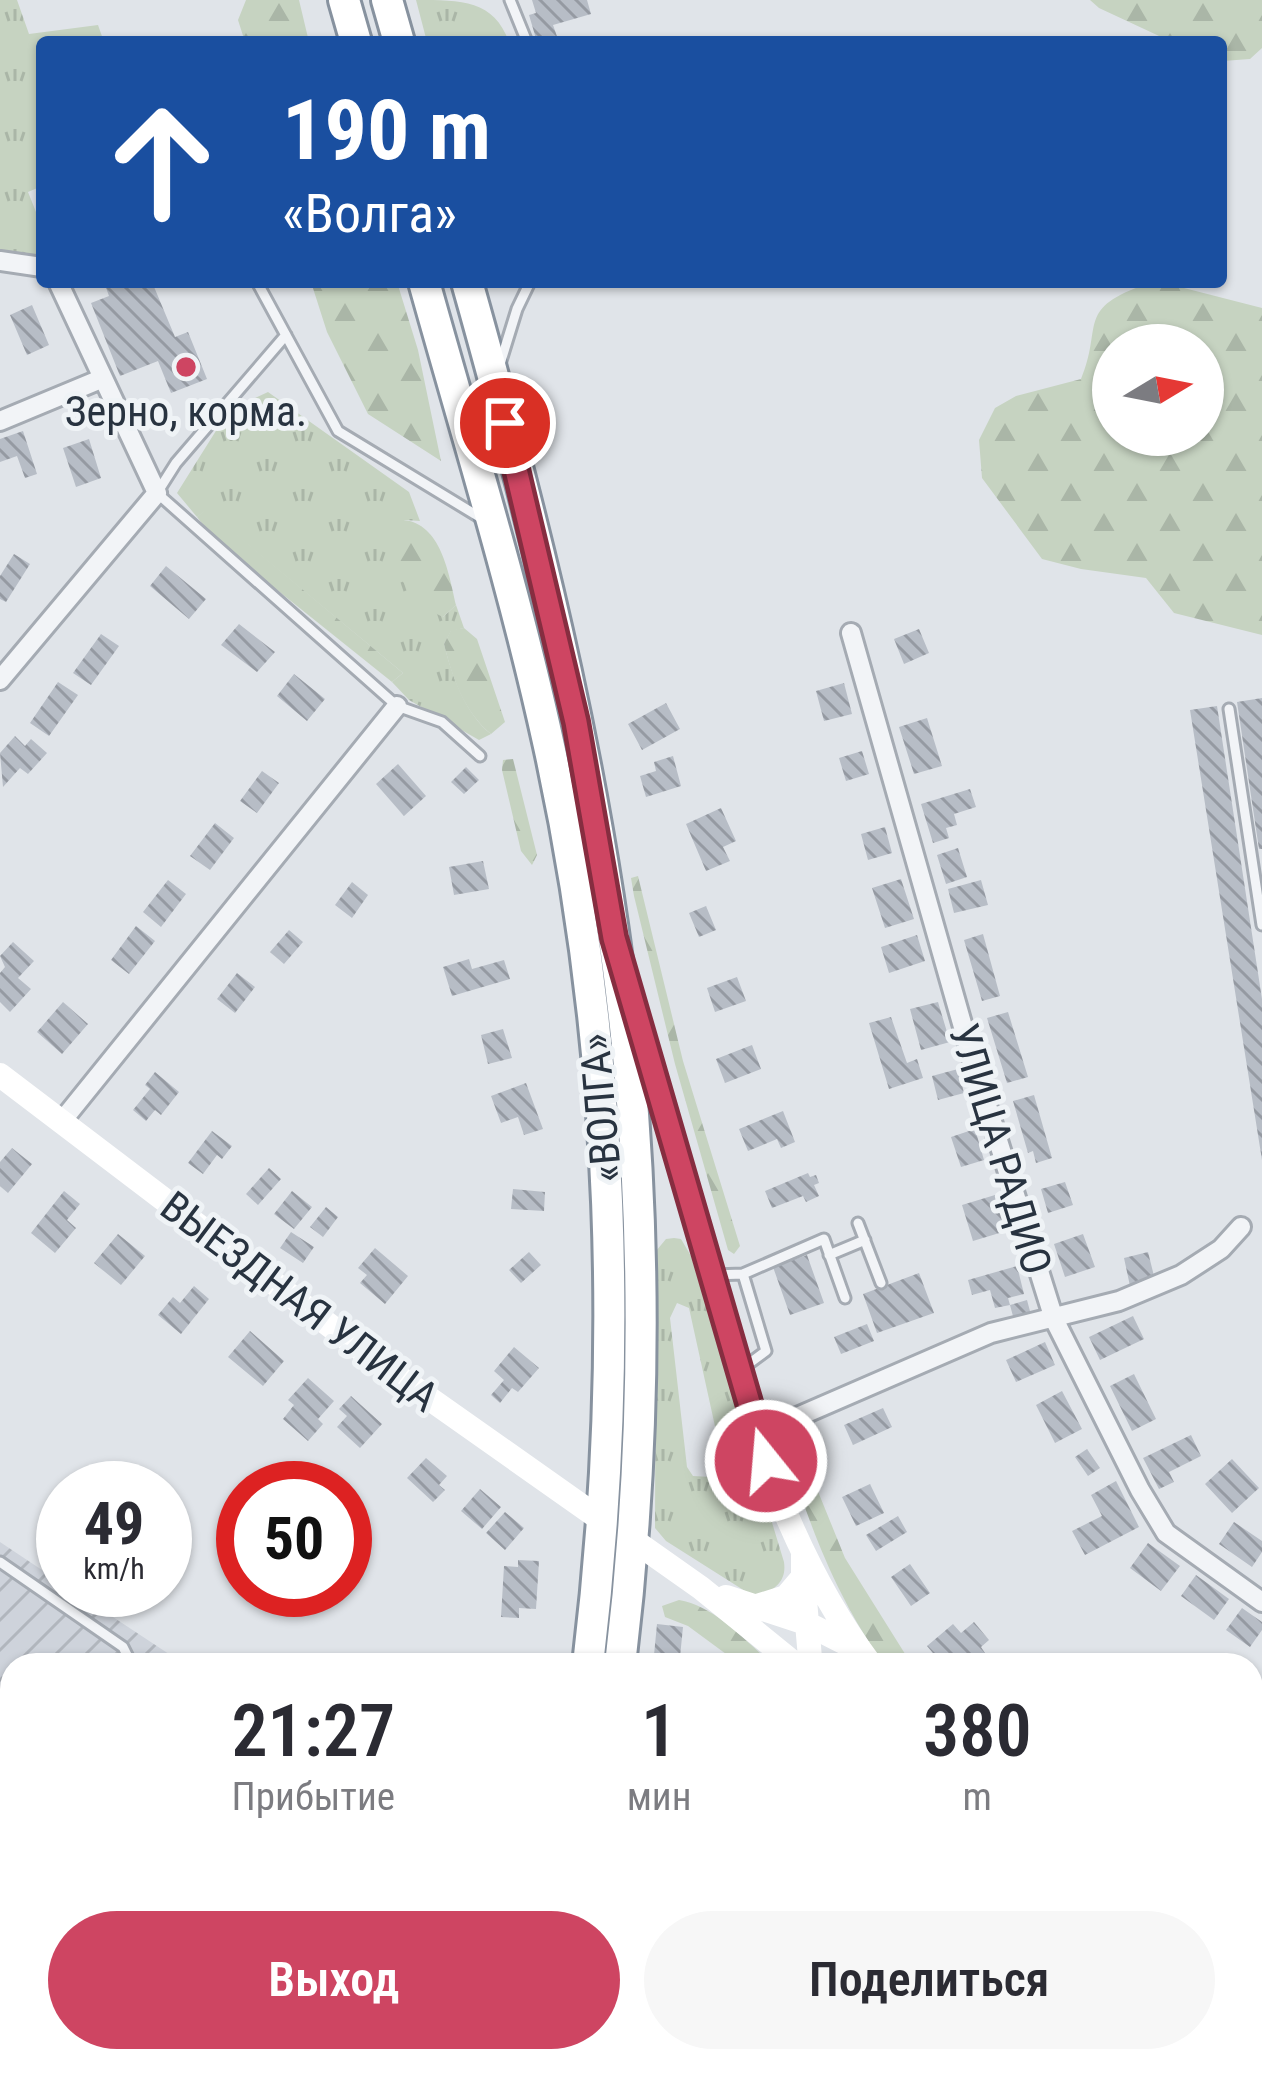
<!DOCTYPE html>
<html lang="ru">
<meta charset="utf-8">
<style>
body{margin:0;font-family:"Roboto Condensed",sans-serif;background:#f7f7f7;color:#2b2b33;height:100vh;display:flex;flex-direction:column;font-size:45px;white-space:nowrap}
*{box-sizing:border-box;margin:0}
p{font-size:39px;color:#7c7c81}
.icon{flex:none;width:66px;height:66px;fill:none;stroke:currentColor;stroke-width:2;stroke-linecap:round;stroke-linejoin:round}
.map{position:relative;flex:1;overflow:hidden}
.drawer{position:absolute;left:0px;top:1653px;width:1263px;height:420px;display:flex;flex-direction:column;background:#fff;border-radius:36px 36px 0 0;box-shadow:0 3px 9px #0004}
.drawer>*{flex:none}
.top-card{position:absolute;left:36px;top:36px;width:1191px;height:252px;border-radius:12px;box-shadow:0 3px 9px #0004;background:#1a4fa0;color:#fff;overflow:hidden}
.needle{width:78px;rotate:80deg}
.controls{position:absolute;left:1092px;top:324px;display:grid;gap:24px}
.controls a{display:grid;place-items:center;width:132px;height:132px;border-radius:50%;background:#fff;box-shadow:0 3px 9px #0004;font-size:60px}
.speed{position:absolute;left:36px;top:1461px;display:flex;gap:24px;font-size:60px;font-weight:700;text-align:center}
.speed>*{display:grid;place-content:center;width:156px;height:156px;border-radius:50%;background:#fff;box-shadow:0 3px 9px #0004;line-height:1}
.speed small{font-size:30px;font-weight:400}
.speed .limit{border:18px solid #d22;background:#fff;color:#111}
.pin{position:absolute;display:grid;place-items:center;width:102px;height:102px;color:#fff;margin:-51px;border:6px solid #fff;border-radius:50%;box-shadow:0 3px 12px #0007}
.me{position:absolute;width:132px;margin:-66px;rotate:343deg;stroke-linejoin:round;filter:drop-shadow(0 0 9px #0008)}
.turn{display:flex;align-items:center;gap:42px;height:252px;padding:0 48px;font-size:54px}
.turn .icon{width:156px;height:156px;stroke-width:2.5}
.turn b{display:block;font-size:84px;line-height:102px}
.eta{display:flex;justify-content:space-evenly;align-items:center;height:204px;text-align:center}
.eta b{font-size:72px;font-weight:600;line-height:84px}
.button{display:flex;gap:24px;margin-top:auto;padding:24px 48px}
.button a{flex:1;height:138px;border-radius:72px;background:#ce4562;color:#fff;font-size:48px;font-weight:600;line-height:138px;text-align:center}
.button a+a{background:#f7f7f7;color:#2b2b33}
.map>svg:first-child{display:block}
</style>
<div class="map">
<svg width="1262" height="2073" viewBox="0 0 1262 2073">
<defs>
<pattern id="industrial-furrows" width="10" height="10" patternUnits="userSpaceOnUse" patternTransform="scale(3)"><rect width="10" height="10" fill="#ced3db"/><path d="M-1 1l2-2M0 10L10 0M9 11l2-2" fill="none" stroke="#b1b6bd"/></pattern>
<pattern id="grass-tufts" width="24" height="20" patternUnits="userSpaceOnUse" patternTransform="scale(3)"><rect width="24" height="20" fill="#c6d3c1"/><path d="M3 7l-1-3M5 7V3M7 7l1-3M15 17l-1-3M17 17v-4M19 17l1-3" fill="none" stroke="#aab6a7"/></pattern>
<pattern id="forest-firs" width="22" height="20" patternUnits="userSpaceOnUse" patternTransform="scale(3)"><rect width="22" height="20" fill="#c6d3c1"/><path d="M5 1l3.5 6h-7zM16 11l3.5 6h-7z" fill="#aab6a7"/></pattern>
<pattern id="building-back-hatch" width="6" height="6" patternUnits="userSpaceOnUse" patternTransform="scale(3)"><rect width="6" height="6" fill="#b7bdc6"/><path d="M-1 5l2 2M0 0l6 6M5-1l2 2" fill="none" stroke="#959aa2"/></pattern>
</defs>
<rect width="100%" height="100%" fill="#e0e4e9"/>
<path fill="url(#industrial-furrows)" d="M0,1542l63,42v6h9l103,68v7h-163v396h144v12h-156z"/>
<path fill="url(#grass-tufts)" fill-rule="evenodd" d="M0,0h17l12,34 69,-9 6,17h-62v144l-14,6 14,35v32l-42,-6z
M416,0c46,0 78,0 93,42h-82z
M268,392l141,100 11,29 -16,-1 39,97 13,-12 8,23 -13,3 -7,13c8,32 21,69 47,90l-12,6 -70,-40 -17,-18 11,-9 -197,-163 -9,7 -20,-24 52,-83z
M674,1238l7,1 10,17 93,306c3,21 -11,28 -28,36l-90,-57 -11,-13 1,-277 10,-12zM677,1303l12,5 31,141 1,14 -10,14 -18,-1 -6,-9 -17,-149z"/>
<path fill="url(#forest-firs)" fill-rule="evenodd" d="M246,0h53l10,42h-64l-7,-22z
M1090,0h172v48l-12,11 -27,2 -2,-19h-49l-73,-34z
M311,282h86l21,68 23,111 -73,-47 -41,-82z
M1141,286l43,2 78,20v327l-88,-22 -28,-35 -65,-9 -39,-10 -60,-81 -3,-38 16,-32 21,-12 65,-17c22,-52 -5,-69 60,-93zM1113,345h90v90h-90z
M206,509l197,164 -11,9 -176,-141 -19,-24z
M403,520c38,3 46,54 53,85l-13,12c-36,-15 -57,-53 -48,-92z
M464,628l13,11 28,83 -14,12c-27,-22 -39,-57 -47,-90l7,-14z
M513,759l24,96 -5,10 -11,-14 -19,-81 1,-10z
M638,876l45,185 57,185 -6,8 -6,-4 -53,-186 -41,-168 -3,-18z
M802,1452l43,106 67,107h-28c-47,-68 -71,-130 -96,-208z
M679,1600c36,6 68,42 94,65h-32l-53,-39 -23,-9 -3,-11z"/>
<path fill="url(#building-back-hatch)" d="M532,0h55l4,14 -38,11 6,17h-22l-8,-27 7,-2z
M104,282h48l23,55 13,-5 19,47 -36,14 -13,-32 -38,15 -29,-73 18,-7z
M32,305l17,40 -22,10 -17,-40z
M23,431l14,43 -12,4 -8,-22 -17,6v-23z
M89,439l12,39 -25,9 -13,-39z
M14,554l16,10 -24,38 -6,-3v-23z
M166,566l40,33 -17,20 -39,-33z
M239,624l36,28 -18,20 -36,-27z
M919,629l10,24 -25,11 -10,-25z
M101,634l18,12 -28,39 -18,-12z
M294,674l31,25 -18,22 -30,-25z
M58,682l20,13 -29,41 -19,-13z
M844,683l8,31 -28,7 -8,-30z
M1262,698v151h-3l-22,-147z
M666,703l14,26 -38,21 -14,-26z
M1217,706l45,293v161l-72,-450z
M927,718l15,48 -28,8 -15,-47z
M15,736l10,10 6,-7 16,14 -19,21 -8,-6 -17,19 -3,-34z
M862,751l7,23 -23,7 -7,-23z
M673,756l8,30 -35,11 -6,-21 16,-5 -2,-9z
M398,764l28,32 -22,20 -28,-32z
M466,767l13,13 -15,14 -13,-12z
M262,771l17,12 -22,30 -17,-12z
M970,789l6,18 -22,7 3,11 -11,3 3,10 -16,5 -12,-39z
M721,808l15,33 -13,6 7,14 -24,10 -20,-47z
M215,823l19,15 -24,32 -20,-14z
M885,827l7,26 -24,7 -7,-26z
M958,848l9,29 -21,7 -9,-29z
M483,861l6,28 -35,6 -5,-28z
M901,879l13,40 -29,9 -13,-40z
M168,880l18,14 -25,33 -18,-15z
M981,880l7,25 -34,8 -6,-24z
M352,882l16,13 -16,23 -17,-13z
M706,906l10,24 -17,7 -10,-24z
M136,926l19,15 -26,33 -18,-14z
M289,930l14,12 -19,22 -14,-12z
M983,934l17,62 -18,5 -18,-61z
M917,935l8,26 -36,12 -8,-26z
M13,942l21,19 -16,17 13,11 -21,23 -10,-10v-29l5,-6 -5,-11z
M469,959l3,10 32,-9 6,19 -58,17 -9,-29z
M237,973l18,14 -20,26 -18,-14z
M737,977l9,24 -31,11 -8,-24z
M63,1002l25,22 -26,30 -25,-22z
M938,1002l12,40 -29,8 -11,-41z
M1008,1012l20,65 -21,6 -20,-65z
M891,1017l16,46 10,-4 6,19 -34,11 -20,-66z
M503,1029l9,29 -24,6 -7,-29z
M752,1045l9,24 -36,14 -9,-24z
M958,1069l6,24 -26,7 -6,-24z
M155,1072l24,20 -18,23 -6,-5 -9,11 -13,-11 17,-21 -5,-4z
M526,1083l17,46 -19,6 -6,-18 -17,6 -10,-27z
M1034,1095l18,63 -16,5 -3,-12 -5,2 -15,-52z
M783,1111l12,31 -14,6 -4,-9 -29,12 -9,-22z
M975,1129l9,31 -23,7 -10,-30z
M212,1131l20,15 -10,13 -5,-4 -14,19 -15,-11z
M12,1148l20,16 -24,29 -8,-7v-24z
M269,1168l12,11 -23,26 -12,-11z
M808,1173l2,4 6,-2 3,8 -5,2 5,11 -13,6 -3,-6 -31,12 -7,-17z
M1065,1182l8,23 -25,8 -7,-24z
M513,1189l32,3 -1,19 -33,-2z
M64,1191l16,13 -13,16 9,8 -21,25 -24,-20z
M292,1191l20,16 -18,22 -20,-15z
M995,1195l11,36 -33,10 -11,-36z
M326,1207l12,10 -15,20 -13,-10z
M291,1232l23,15 -11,16 -23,-15z
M118,1234l27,22 -24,29 -27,-22z
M1083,1234l12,33 -30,10 -11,-33z
M375,1248l33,28 -23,28 -25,-21 7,-8 -9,-7z
M529,1252l12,13 -20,18 -12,-13z
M1148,1252l7,28 -25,6 -6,-28z
M807,1255l17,48 -34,12 -17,-48z
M1017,1266l7,28 -16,4 2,7 -15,3 -5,-18 -18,5 -4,-15z
M919,1273l15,40 -57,20 -14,-39z
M194,1286l15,13 -28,35 -23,-19 15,-18 7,6z
M1027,1300l4,15 -17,5 -4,-15z
M1133,1316l11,23 -44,21 -11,-23z
M867,1324l7,17 -33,13 -7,-17z
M250,1331l34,30 -21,25 -35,-29z
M1045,1342l10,23 -39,17 -10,-22z
M514,1347l25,21 -21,24 -6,-4 -12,15 -9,-8 13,-15 -10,-9z
M1134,1374l22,45 -24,12 -22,-45z
M308,1378l26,23 -16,18 5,5 -15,17 -25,-22 11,-14 -6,-5z
M1062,1391l20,38 -27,14 -19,-38z
M351,1396l31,28 -22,24 -23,-21 10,-11 -8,-7z
M883,1408l9,19 -39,18 -9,-20z
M1191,1435l10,21 -32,16 5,10 -15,7 -16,-31z
M1087,1449l13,19 -12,8 -13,-19z
M426,1458l21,18 -8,9 6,5 -12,12 -26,-24z
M1232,1459l27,29 -27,25 -27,-29z
M1116,1481l23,46 -54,28 -13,-24 30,-15 -11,-21z
M870,1484l14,29 -28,13 -14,-29z
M480,1489l21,18 -19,22 -21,-18z
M505,1512l19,16 -19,22 -19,-17z
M898,1516l9,16 -31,19 -10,-16z
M1234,1522l28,19v11l-10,15 -33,-23z
M1148,1543l32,23 -19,25 -31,-23z
M518,1560l21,1 -3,48 -17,-1v10l-18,-1 3,-51 14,1z
M910,1564l20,29 -19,13 -20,-29z
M1196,1575l33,24 -15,21 -33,-24z
M1242,1608l20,14v8l-12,17 -24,-17z
M974,1622l15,18 -8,7 4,6 -14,12h-28l-16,-19 26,-22 8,9z
M657,1624l26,3 -3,30 -26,-2z
M0,1783h12v278h79l-1,12h-90z
M244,2061h27l-1,12 -27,-2z
M365,2061h47l-1,12h-48z
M1154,2061h16l4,2 -6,10h-21z"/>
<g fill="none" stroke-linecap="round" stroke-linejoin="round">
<g stroke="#a5abb3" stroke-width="15">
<path id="service" d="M510,0l17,42
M257,282l81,149 143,87
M286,335l-110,128 -19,30 240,213 45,16 38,34
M500,364l17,-55 13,-27
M1229,709l33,216
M858,1223l23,60
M829,1255l36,-15
M743,1274l81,-35 21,59
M713,1275l30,-1 23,77 -23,17
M0,1562l123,85 9,18
M120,2073l1,-12"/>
</g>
<g stroke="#a5abb3" stroke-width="24">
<path id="minor" d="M0,261l42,6
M0,421l101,-42
M851,633l118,415 85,271 86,171 26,43 96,69
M0,680l157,-187 -99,-211
M62,1121l335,-415
M758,1434l233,-101 128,-32 62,-26 40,-26 20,-22
M1251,1714l11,-12
M957,2073l11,-12"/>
</g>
<g stroke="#87929f" stroke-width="36">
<path id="trunk" d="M344,0l12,42
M387,0l12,42
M424,282c43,154 91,308 125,464 66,301 76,614 39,919
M467,282c72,255 137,519 162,783 18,199 15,402 -9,600
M538,2073l1,-12
M569,2073l2,-12"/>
</g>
<use href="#service" stroke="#f2f4f7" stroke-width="9"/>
<use href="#minor" stroke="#f2f4f7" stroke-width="18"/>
<path stroke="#fff" stroke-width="24" d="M631,1000l144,487c25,64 55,123 96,178
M0,1075l379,288 224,158
M633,1540l68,48 95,77
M803,1577l7,81
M726,1597l80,26 49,25
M754,1607l32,-10 17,-20v-21
M1251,1995l11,7"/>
<use href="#trunk" stroke="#fff" stroke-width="30"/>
</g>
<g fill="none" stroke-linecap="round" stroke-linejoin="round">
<g stroke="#862d40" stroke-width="30">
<path id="route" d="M505,423l71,299 38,216 152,523"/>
</g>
<use href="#route" stroke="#ce4562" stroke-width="21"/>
</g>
<circle fill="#ce4562" stroke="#eff3f6" stroke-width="4.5" cx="186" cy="367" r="12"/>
<g text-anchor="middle" stroke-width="10" stroke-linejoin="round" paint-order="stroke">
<g font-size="42" fill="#283340" stroke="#eff3f6">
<text x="186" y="426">Зерно, корма.</text>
</g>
<g font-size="42" fill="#283340" stroke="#eff3f6">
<text transform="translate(600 1108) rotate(-95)" y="15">«ВОЛГА»</text>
<text transform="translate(1001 1149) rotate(73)" y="15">УЛИЦА РАДИО</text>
<text transform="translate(300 1301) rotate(37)" y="15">ВЫЕЗДНАЯ УЛИЦА</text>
</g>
</g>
</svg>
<div class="controls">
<a><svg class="needle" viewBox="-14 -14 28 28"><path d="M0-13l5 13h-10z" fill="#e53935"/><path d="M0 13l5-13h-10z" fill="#7c7c81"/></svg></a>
</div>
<div class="speed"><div>49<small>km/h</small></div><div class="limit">50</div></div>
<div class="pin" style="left:505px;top:423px;background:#d93025"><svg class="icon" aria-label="arrive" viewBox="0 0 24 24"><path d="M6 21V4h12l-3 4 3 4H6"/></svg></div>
<svg class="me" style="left:766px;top:1461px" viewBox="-20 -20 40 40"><circle r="17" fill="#ce4562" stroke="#fff" stroke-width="3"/><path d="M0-11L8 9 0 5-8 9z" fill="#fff"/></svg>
<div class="top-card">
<div class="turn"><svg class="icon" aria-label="ahead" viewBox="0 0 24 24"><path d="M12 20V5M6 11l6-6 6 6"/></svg><div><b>190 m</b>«Волга»</div></div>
</div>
<section class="drawer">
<div class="eta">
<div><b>21:27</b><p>Прибытие</p></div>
<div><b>1</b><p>мин</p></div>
<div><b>380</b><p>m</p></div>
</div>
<div class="button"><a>Выход</a><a>Поделиться</a></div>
</section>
</div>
